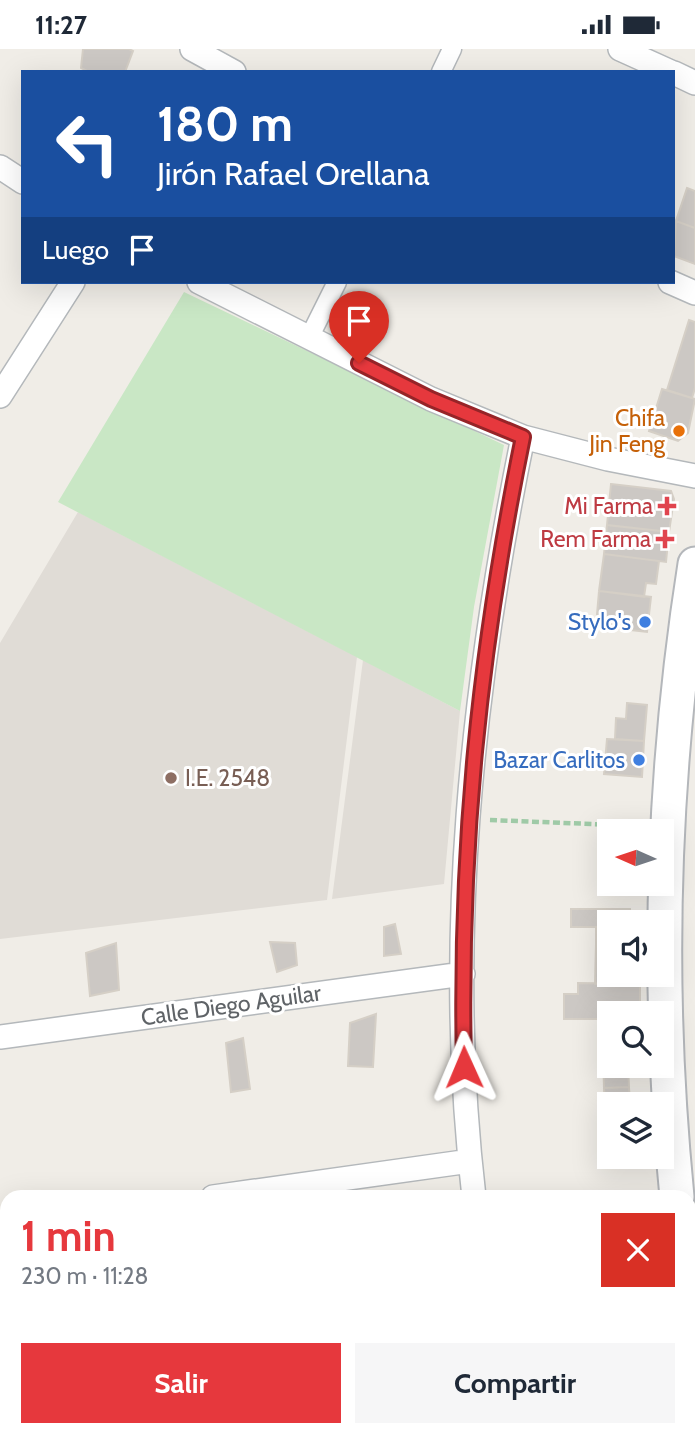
<!DOCTYPE html>
<html lang="es">
<meta charset="utf-8">
<style>
body{margin:0;font-family:Cabin,sans-serif;background:#f6f6f7;color:#1f2937;height:100vh;display:flex;flex-direction:column;font-size:26px;white-space:nowrap}
*{box-sizing:border-box;margin:0}
p{font-size:23px;color:#747a83}
.icon{flex:none;width:38px;height:38px;fill:none;stroke:currentColor;stroke-width:2;stroke-linecap:round;stroke-linejoin:round}
.map{position:relative;flex:1;overflow:hidden}
.sheet{position:absolute;left:0px;top:1141px;width:696px;height:247px;display:flex;flex-direction:column;background:#fff;border-radius:21px 21px 0 0;box-shadow:0 7px 28px #0002}
.sheet>*{flex:none}
.hud{position:absolute;left:21px;top:21px;width:654px;height:214px;border-radius:0px;box-shadow:0 7px 28px #0002;background:#1a4fa0;color:#fff;overflow:hidden}
.needle{width:46px;rotate:273deg}
.fabs{position:absolute;left:597px;top:770px;display:grid;gap:14px}
.fabs a{display:grid;place-items:center;width:77px;height:77px;border-radius:0px;background:#fff;box-shadow:0 7px 28px #0002;font-size:35px}
.pin{position:absolute;display:grid;place-items:center;width:60px;height:60px;color:#fff;margin:-72px -30px;border-radius:50% 50% 50% 0;rotate:-45deg;box-shadow:0 0 7px #0007}
.pin .icon{rotate:45deg}
.me{position:absolute;width:77px;margin:-38px;rotate:359deg;stroke-linejoin:round;filter:drop-shadow(0 0 5px #0008)}
.turn{display:flex;align-items:center;gap:24px;height:147px;padding:0 21px;font-size:32px}
.turn .icon{width:91px;height:91px;stroke-width:2.5}
.turn b{display:block;font-size:49px;line-height:60px}
.then{display:flex;align-items:center;height:66px;padding:0 21px;background:#0003;gap:14px;font-size:26px}
.round{display:grid;place-items:center;flex:none;width:74px;height:74px;border-radius:0px;background:#f6f6f7}
.summary{display:flex;align-items:center;justify-content:space-between;height:119px;padding:0 21px}
h1{font-size:42px;font-weight:800;line-height:52px;color:#e6383d}
.button{display:flex;gap:14px;margin-top:auto;padding:14px 21px}
.button a{flex:1;height:80px;border-radius:0px;background:#e6383d;color:#fff;font-size:28px;font-weight:800;line-height:80px;text-align:center}
.button a+a{background:#f6f6f7;color:#1f2937}
.status{display:flex;justify-content:space-between;align-items:center;height:49px;padding:0 35px;background:#fff;direction:ltr}
.status svg{height:19px;fill:currentColor}
.map>svg:first-child{display:block}
</style>
<div class="status"><b>11:27</b><svg viewBox="0 0 49 12"><path d="M0 12V9h3v3zM5 12V6h3v6zM10 12V3h3v9zM15 12V0h3v12zM26 1h20v11H26zM47 4h2v5h-2z"/></svg></div>
<div class="map">
<svg width="695" height="1387" viewBox="0 0 695 1387">
<rect width="100%" height="100%" fill="#f0ede7"/>
<path fill="#e0dcd6" d="M78,463l279,145 -30,243 -327,39v-296z
M363,611l97,51 -16,173 -112,15z"/>
<path fill="#c9e7c5" d="M184,243l320,153 -30,162 -14,104 -402,-209z"/>
<path fill="#ccc8c4" stroke="#d5cfc6" stroke-width="2" d="M83,0h46l4,2 -8,21h-36l-8,-4z
M687,139l8,3v37l-19,-7z
M676,172l19,7v36l-21,-8z
M689,271l6,2v66l-3,10 -25,-8z
M662,340l33,10 -7,34 -10,8 -29,-10z
M611,435l60,7 3,8 -5,33 -62,-7z
M607,476l62,7 -3,30 -62,-8z
M604,505l55,7 -3,23 -10,-1 -2,14 -45,-6z
M599,542l52,6 -4,35 -51,-6z
M627,654l20,2 -3,36 -29,-2 1,-21 10,1z
M607,690l37,2 -2,36 -38,-3z
M571,860h59v13h-21v5h-38z
M395,875l6,30 -17,2v-29z
M609,878v17h-13v-16z
M270,893l25,1 2,22 -20,7z
M116,894l3,47 -29,6 -4,-43z
M596,895h13v31h21v9h-35z
M578,934l62,1v29h-31v6h-45v-25h14z
M376,965l-3,53 -25,-1 2,-43z
M243,989l7,51 -19,3 -5,-49z
M603,1002h6v15h19l1,21 -25,1z
M629,1038l1,17h-21v18h-4l-1,-34z
M650,1381h30l1,6h-71z"/>
<g fill="none" stroke-linecap="round" stroke-linejoin="round">
<g stroke="#b4b8bb" stroke-width="21">
<path id="pedestrian" d="M441,23l11,-23
M309,289l28,-56"/>
</g>
<g stroke="#b4b8bb" stroke-width="26">
<path id="minor" d="M192,0l42,23
M620,0l51,23
M674,24l21,10
M0,118l23,15
M199,233l232,117 92,38 85,22 87,17
M670,233l25,11
M0,347l73,-114
M0,988l463,-63
M213,1148l257,-36
M474,1148c-30,-254 -2,-511 49,-760
M0,1178l7,-1
M0,1281l7,49
M14,1381l1,6"/>
</g>
<g stroke="#b4b7bb" stroke-width="37">
<path id="secondary" d="M677,1148c-21,-211 -15,-423 18,-633
M690,1279l5,36"/>
</g>
<path stroke="#9fcaa7" stroke-width="4.5" stroke-dasharray="7 3.5" stroke-linecap="butt" d="M490,771l152,6"/>
<use href="#pedestrian" stroke="#fff" stroke-width="18"/>
<use href="#minor" stroke="#fff" stroke-width="23"/>
<use href="#secondary" stroke="#fff" stroke-width="33"/>
</g>
<g fill="none" stroke-linecap="round" stroke-linejoin="round">
<g stroke="#962428" stroke-width="18">
<path id="route" d="M359,314l72,36 92,38c-44,215 -64,411 -59,630"/>
</g>
<use href="#route" stroke="#e6383d" stroke-width="12"/>
</g>
<circle fill="#e8710a" stroke="#fff" stroke-width="2.5" cx="679" cy="382" r="7"/>
<g fill="#e0444e" stroke="#fff" stroke-width="2.5">
<path d="M663.5 446.5h7v7h7v7h-7v7h-7v-7h-7v-7h7z"/>
<path d="M661.5 479.5h7v7h7v7h-7v7h-7v-7h-7v-7h7z"/>
</g>
<g fill="#3f7fe0" stroke="#fff" stroke-width="2.5">
<circle cx="645" cy="573" r="7"/>
<circle cx="639" cy="711" r="7"/>
</g>
<circle fill="#8d6e63" stroke="#fff" stroke-width="2.5" cx="171" cy="729" r="7"/>
<g text-anchor="middle" stroke-width="6" stroke-linejoin="round" paint-order="stroke">
<g font-size="23" fill="#c56008" stroke="#fff" text-anchor="end">
<text x="665" y="377">Chifa<tspan x="665" dy="26">Jin Feng</tspan></text>
</g>
<g font-size="23" fill="#be3a42" stroke="#fff" text-anchor="end">
<text x="653" y="465">Mi Farma</text>
<text x="651" y="498">Rem Farma</text>
</g>
<g font-size="23" fill="#366cbe" stroke="#fff" text-anchor="end">
<text x="631" y="581">Stylo's</text>
<text x="625" y="719">Bazar Carlitos</text>
</g>
<g font-size="23" fill="#785e54" stroke="#fff" text-anchor="start">
<text x="185" y="737">I.E. 2548</text>
</g>
<g font-size="23" fill="#5f6367" stroke="#fff">
<text transform="translate(231 956) rotate(-8)" y="8">Calle Diego Aguilar</text>
</g>
</g>
</svg>
<div class="fabs">
<a><svg class="needle" viewBox="-14 -14 28 28"><path d="M0-13l5 13h-10z" fill="#e53935"/><path d="M0 13l5-13h-10z" fill="#747a83"/></svg></a>
<a><svg class="icon" aria-label="sound" viewBox="0 0 24 24"><path d="M4 9h4l5-4v14l-5-4H4zM17 9q2 3 0 6"/></svg></a>
<a><svg class="icon" aria-label="search" viewBox="0 0 24 24"><circle cx="10" cy="10" r="6"/><path d="M15 15l6 6"/></svg></a>
<a><svg class="icon" aria-label="layers" viewBox="0 0 24 24"><path d="M12 4l9 5-9 5-9-5zM3 14l9 5 9-5"/></svg></a>
</div>
<div class="pin" style="left:359px;top:314px;background:#d93025"><svg class="icon" aria-label="arrive" viewBox="0 0 24 24"><path d="M6 21V4h12l-3 4 3 4H6"/></svg></div>
<svg class="me" style="left:464px;top:1018px" viewBox="-20 -20 40 40"><path d="M0-17L14 15 0 8-14 15z" fill="#e6383d" stroke="#fff" stroke-width="4"/></svg>
<div class="hud">
<div class="turn"><svg class="icon" aria-label="left" viewBox="0 0 24 24"><path d="M17 20v-9H6M10 6l-5 5 5 5"/></svg><div><b>180 m</b>Jirón Rafael Orellana</div></div>
<div class="then">Luego<svg class="icon" aria-label="arrive" viewBox="0 0 24 24"><path d="M6 21V4h12l-3 4 3 4H6"/></svg></div>
</div>
<section class="sheet">
<div class="summary"><div><h1>1 min</h1><p>230 m · 11:28</p></div><a class="round" style="background:#d93025;color:#fff"><svg class="icon" aria-label="close" viewBox="0 0 24 24"><path d="M6 6l12 12M18 6L6 18"/></svg></a></div>
<div class="button"><a>Salir</a><a>Compartir</a></div>
</section>
</div>
